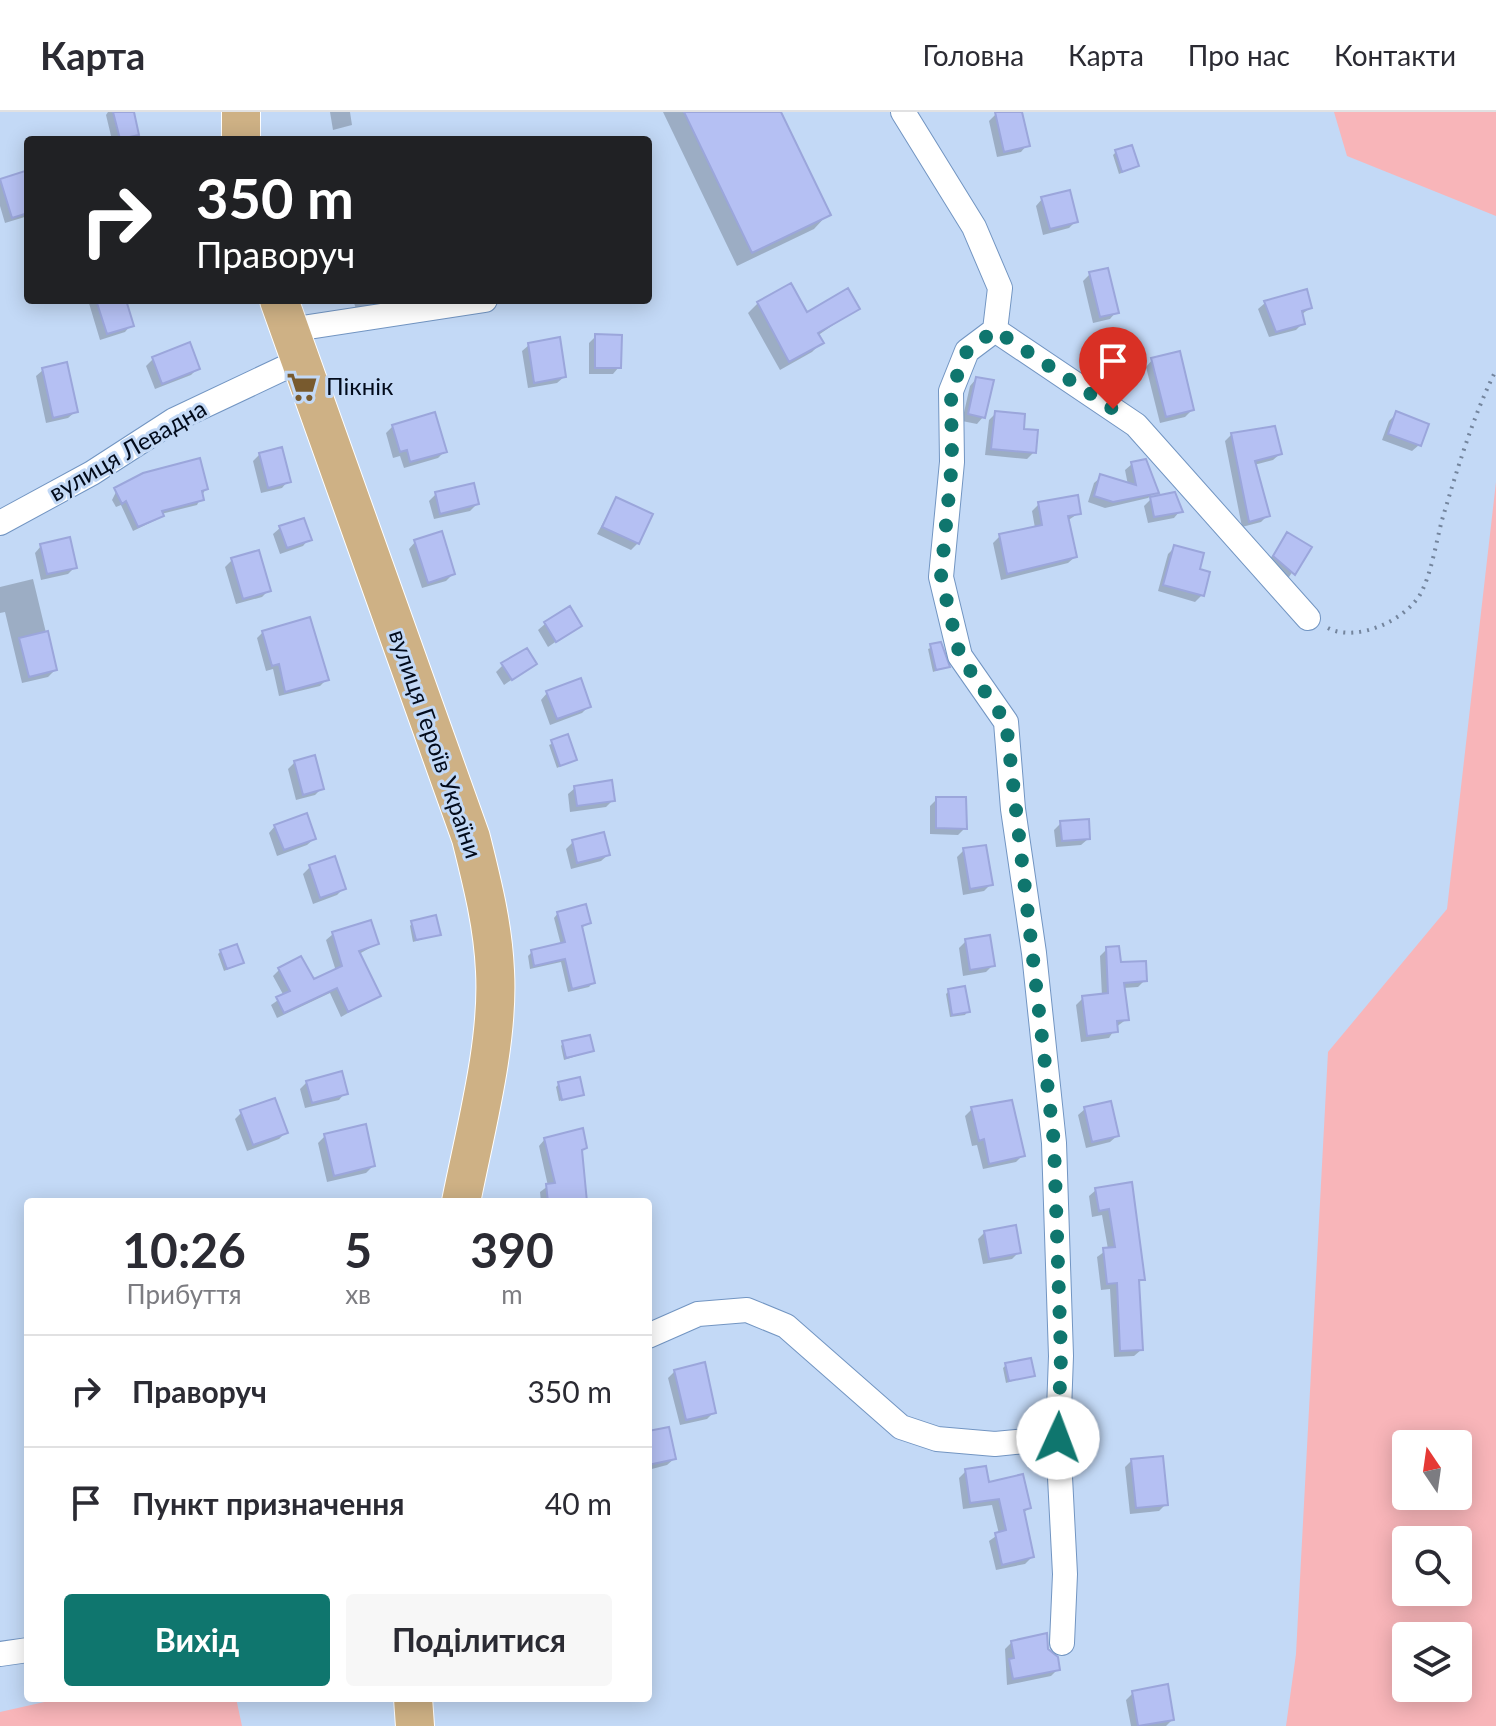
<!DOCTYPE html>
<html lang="uk">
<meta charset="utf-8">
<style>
body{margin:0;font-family:Lato,sans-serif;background:#f7f7f7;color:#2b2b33;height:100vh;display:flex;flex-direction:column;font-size:30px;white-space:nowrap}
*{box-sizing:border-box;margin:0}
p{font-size:26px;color:#7c7c81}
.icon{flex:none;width:44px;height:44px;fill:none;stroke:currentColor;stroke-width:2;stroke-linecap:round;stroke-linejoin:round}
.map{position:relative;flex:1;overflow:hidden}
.sheet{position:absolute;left:24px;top:1086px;width:628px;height:504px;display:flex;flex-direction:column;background:#fff;border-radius:8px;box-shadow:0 4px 20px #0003}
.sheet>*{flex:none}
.top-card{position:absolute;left:24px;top:24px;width:628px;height:168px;border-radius:8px;box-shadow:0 4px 20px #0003;background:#202124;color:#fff;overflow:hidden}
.needle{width:52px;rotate:347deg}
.controls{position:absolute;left:1392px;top:1318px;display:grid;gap:16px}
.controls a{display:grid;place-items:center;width:80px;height:80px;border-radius:8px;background:#fff;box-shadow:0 4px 20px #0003;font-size:40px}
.pin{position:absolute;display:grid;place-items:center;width:68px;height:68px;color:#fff;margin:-82px -34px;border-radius:50% 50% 50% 0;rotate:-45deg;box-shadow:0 0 8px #0007}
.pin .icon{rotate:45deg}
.me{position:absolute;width:88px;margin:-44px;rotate:2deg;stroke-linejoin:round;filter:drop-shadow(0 0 6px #0008)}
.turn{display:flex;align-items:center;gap:28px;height:168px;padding:0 40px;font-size:36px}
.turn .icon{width:104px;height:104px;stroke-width:2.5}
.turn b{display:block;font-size:56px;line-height:68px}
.eta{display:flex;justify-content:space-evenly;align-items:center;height:136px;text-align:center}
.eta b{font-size:48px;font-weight:700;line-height:56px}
.primary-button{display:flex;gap:16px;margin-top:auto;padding:16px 40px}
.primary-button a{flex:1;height:92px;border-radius:8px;background:#0f766e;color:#fff;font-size:32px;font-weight:700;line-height:92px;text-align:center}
.primary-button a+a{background:#f7f7f7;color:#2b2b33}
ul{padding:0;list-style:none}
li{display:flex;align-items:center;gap:24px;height:112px;padding:0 40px;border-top:2px solid #e1e1e2}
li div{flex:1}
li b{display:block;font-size:30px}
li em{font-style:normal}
header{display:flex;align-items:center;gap:48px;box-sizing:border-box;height:112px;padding:0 40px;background:#fff;border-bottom:2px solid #e1e1e2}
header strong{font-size:38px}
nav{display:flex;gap:44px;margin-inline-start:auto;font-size:28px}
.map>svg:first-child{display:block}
</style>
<header>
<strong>Карта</strong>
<nav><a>Головна</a><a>Карта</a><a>Про нас</a><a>Контакти</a></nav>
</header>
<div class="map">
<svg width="1496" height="1614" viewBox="0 0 1496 1614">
<rect width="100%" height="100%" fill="#c3d9f6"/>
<path fill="#f8b5b9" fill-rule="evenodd" d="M1334,0h162v104l-149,-60z
M1496,370v1244h-210l10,-72 32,-602 119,-143zM1458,1332v52h-52v-52zM1406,1428h52v52h-52zM1406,1524h52v52h-52z
M62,1586h174l6,28h-242v-14z"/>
<path fill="#0003" d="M108,0h24l5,22 -6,6h-19l-6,-25z
M330,0h20l2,13 -19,5z
M663,0h116l49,102 -14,15 -77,37z
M1020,0l7,33 -6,7 -24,5 -8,-36 7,-7z
M382,24v4h-19l2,-2z
M1116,40l21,14 -18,8 -6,-19z
M28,63v41l-23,7 -5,-17v-24z
M1042,87l33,23 -6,6 -26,7 -7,-29z
M1090,162l26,38 -6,7 -17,4 -10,-42z
M88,188h36l7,25 -6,7 -25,8z
M353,188h36l-33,9z
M758,191l48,11 52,-6 -41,28 4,7 -9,9 -32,18 -32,-57z
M1265,191l45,5 -9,7 2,8 -7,7 -27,7 -11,-28z
M596,224l23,31 -6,7h-24v-31z
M529,233l35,32 -7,6 -29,5 -6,-37z
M153,247l45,9 -7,7 -36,14 -9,-23z
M1152,248l40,50 -7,7 -25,6 -14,-56z
M43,258l32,42 -7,6 -22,5 -10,-47z
M976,267l7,38 -6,7 -15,-3 8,-35z
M996,301l26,18 12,21 -7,7 -42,-4 4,-35z
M1396,302l23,31 -7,6 -30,-11 7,-19z
M393,314l52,25 -7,7 -34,10 -4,-12 -7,2 -7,-25z
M1232,322l48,20 -7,6 -19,5 14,50 -7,7 -19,5 -17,-86z
M260,342l28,27 -6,7 -21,5 -8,-32z
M1145,349l10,31 -7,6 -43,10 -17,-6 6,-19 7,-6 27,8 -3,-15 7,-6z
M118,376h88l-9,17 -36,9 -5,6 -23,11 -12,-26 -5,2 -4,-7z
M436,382l41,10 -7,7 -36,8 -5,-18z
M616,387l22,44 -7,7 -34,-16z
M1151,387l29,12 -6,7 -26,5 -4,-17z
M1039,392l40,9 -12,8 8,36 -7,6 -67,17 -8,-37 7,-7 35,-8 -3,-17z
M280,416l29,11 -6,7 -23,8 -7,-20z
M1288,422l21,13 -22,33 -20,-17z
M415,430l38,32 -7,7 -24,7 -13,-39z
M41,434l34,21 -7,7 -27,6 -6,-27z
M1175,435l22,24 5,24 -7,7 -37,-11 10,-37z
M232,448l37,30 -7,7 -26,7 -11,-37z
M33,467l22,91 -7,7 -26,6 -17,-71 -5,1v-26z
M545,512l35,1 -32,22 -10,-17z
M263,520l63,48 -6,6 -41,10 -6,-27 -7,2 -9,-33z
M940,532l7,23 -14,5 -5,-23z
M534,552l-30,21 -8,-13 7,-7z
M547,581l42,13 -7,7 -32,12 -9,-25z
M567,625l8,22 -18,9 -8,-23z
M295,650l27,26 -7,7 -19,5 -8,-31z
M575,676l38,12 -7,7 -36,5 -2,-18z
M937,687l28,29 -7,7 -28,-1v-28z
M1061,711l27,16 -7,6 -25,2 -2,-17z
M275,714l39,13 -7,6 -30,11 -8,-23z
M573,730l35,13 -7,6 -30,8 -5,-20z
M964,738l27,34 -7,7 -21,4 -6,-38z
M310,755l34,21 -7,7 -24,9 -10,-30z
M558,801l31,10 -8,5 12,54 -4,5 -21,5 -7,-30 -31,7 -2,-13 4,-4 29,-7 -7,-27z
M412,811l27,11 -26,8 -3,-16z
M333,822l44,10 -18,10 20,41 -38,22 -11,-24 -53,25 -6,-13 13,-9 -11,-20 6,-6 34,12 23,-11 -10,-31z
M966,829l27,24 -7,7 -23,4 -4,-28z
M1107,837l13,15 25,16 -7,7 -15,1 4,31 -11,8 -7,11 -28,4 -5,-37 7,-7 19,-2 -2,-40z
M221,839l20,12 -17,8 -6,-17z
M949,879l18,21 -2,3 -15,2 -4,-23z
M563,931l29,8 -28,9 -3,-14z
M307,970l38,11 -6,7 -34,8 -5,-19z
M559,972l23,10 -23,7 -3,-14z
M972,997l51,46 -7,7 -33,7 -6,-24 -5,1 -7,-30z
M1085,997l32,27 -7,6 -24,6 -8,-33z
M242,1000l44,20 -7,7 -32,12 -12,-32z
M325,1024l48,30 -7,7 -39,9 -9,-39z
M545,1027l40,9 -5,5 4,49h-43l-1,-10 8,-6 -9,-40z
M1130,1072l13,95 -6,5 4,66 -7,6 -20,1 -4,-68 -9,1 -4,-33 11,-8 -6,-34 -10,2 -3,-21 7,-6z
M985,1120l34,20 -7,7 -29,5 -5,-25z
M1006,1253l26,10 -26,8 -3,-15z
M675,1259l39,41 -7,7 -27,6 -12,-47z
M648,1321l26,26 -7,6 -19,5z
M1132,1348l34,44 -7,7 -29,3 -5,-47z
M966,1359l63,37 -7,6 10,43 -7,7 -29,6 -7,-29 10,-7 -7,-29 -29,4 -4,-31z
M1012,1530l34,8 12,19 -7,7 -44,9 -2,-36z
M1133,1581l39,27 -6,6h-35l-5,-26z"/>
<path fill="#b5c0f3" stroke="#9ba6db" stroke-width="2" d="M113,0h21l5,23 -19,4z
M684,0h97l50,103 -79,38z
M995,0h27l8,34 -26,6z
M1132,33l7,21 -17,6 -7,-22z
M28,58v43l-16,5 -12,-39z
M1070,78l8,32 -28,7 -9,-32z
M1108,156l11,45 -19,4 -11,-45z
M791,171l16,29 41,-24 12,21 -42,24 6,10 -35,19 -32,-60z
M1307,177l5,19 -10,3 3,13 -29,8 -12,-31z
M96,188h30l8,26 -27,8z
M595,222l27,1 -1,33h-26z
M560,225l6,40 -32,6 -6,-40z
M190,230l10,27 -38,15 -10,-27z
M1180,239l14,59 -28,7 -15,-59z
M67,250l11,50 -25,6 -11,-50z
M976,265l18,3 -9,38 -17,-4z
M995,299l30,3 -1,15 14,1 -2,23 -45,-4z
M1396,299l33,13 -8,22 -33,-12z
M435,300l12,40 -37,10 -3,-12 -7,2 -8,-27z
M1275,314l7,28 -27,7 15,55 -21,6 -18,-89z
M282,335l9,35 -23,6 -9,-35z
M200,346l8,31 -6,2 2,9 -42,11 2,5 -26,11 -12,-26 -4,3 -8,-16 29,-15z
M1146,347l13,34 -46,9 -19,-6 6,-22 36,11 -5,-23z
M474,371l5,21 -39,10 -5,-22z
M1175,380l8,20 -29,5 -4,-20z
M1078,383l3,19 -13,2 9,41 -70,17 -8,-40 43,-9 -4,-23z
M616,385l37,17 -14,30 -37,-17z
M304,406l8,22 -25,8 -8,-22z
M442,419l13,43 -27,9 -14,-43z
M1287,420l25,15 -17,28 -22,-19z
M70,425l7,31 -30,6 -7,-30z
M1174,433l30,8 -4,16 10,3 -6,24 -41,-11z
M259,438l12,41 -28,8 -12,-41z
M570,494l12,20 -26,16 -12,-20z
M310,505l19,63 -44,12 -6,-28 -7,2 -10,-35z
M48,519l9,39 -28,7 -10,-39z
M941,530l9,25 -14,3 -6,-26z
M527,536l10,16 -25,16 -11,-17z
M581,566l10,29 -34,12 -11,-28z
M568,622l9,26 -17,6 -9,-26z
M315,643l9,34 -21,6 -9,-34z
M612,668l3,21 -38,5 -3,-20z
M936,685h30l1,32 -31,-1z
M307,701l9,26 -32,11 -10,-25z
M1089,707l1,20 -28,2 -2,-20z
M604,720l6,23 -33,8 -5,-23z
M986,733l7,40 -23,4 -7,-41z
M335,744l11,33 -26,9 -11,-33z
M586,792l5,19 -9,3 13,57 -23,6 -7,-30 -31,7 -3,-16 34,-8 -8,-30z
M436,803l5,20 -25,5 -5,-19z
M371,808l8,24 -20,7 22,45 -33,16 -11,-24 -53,25 -8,-16 14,-6 -12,-23 23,-12 13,23 28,-13 -10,-34z
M990,823l5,31 -25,4 -5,-31z
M237,832l7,19 -17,6 -7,-19z
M1119,834l2,16 25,-1 1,20 -23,2 5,37 -12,1 1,11 -31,4 -5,-40 26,-3 -2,-46z
M965,874l5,26 -18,3 -4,-26z
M590,923l4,16 -28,7 -4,-17z
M342,959l6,23 -36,9 -6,-22z
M580,965l4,18 -22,5 -4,-18z
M275,986l13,35 -35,12 -13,-35z
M1012,988l13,56 -36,8 -5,-25 -5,2 -8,-34z
M1111,989l8,35 -27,6 -8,-35z
M366,1012l9,42 -41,10 -10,-42z
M583,1016l4,20 -5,2 5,52h-39l-2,-18 9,-1 -11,-45z
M1132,1070l13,98h-6l4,70 -23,1 -3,-68 -10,1 -4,-36 12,-1 -6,-38 -10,2 -4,-23z
M1016,1113l5,28 -32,6 -5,-28z
M1031,1246l4,18 -26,5 -4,-18z
M705,1250l11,51 -30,7 -12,-50z
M669,1315l7,32 -28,6v-34z
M1163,1344l5,49 -32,3 -5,-49z
M986,1354l3,16 34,-8 8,34 -7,2 10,47 -32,8 -7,-32 11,-3 -7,-31 -29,4 -5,-34z
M1047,1521l1,16 10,8 2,13 -47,9 -4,-20 5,-1 -3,-17z
M1168,1572l6,36 -36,6 -6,-35z"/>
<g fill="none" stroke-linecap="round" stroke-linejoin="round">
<g stroke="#7295c2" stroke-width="26">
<path id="street" d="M903,0l71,115 26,61 -5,42 -28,21 -16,40 1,71 -11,115 19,79 46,66 7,87 21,144 20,190 7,213 -3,82 7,136 -3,69
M289,218l196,-30
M995,218l141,95 172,193
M0,411l92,-50 82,-53 125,-59
M648,1224l50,-22 49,-4 39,16 115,101 36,12 58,5 63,-6
M0,1542l28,-4"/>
</g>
<g stroke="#fff" stroke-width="40">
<path id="primary" d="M241,0v28
M279,188l192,538c11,44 22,87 24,133 4,72 -20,160 -34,231
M413,1586l2,28"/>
</g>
<path stroke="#74859d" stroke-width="4" stroke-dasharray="2 6" stroke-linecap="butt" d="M1328,516c28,15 80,-8 94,-37 10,-21 14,-48 20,-71 15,-50 31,-104 54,-150"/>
<use href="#street" stroke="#fff" stroke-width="24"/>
<use href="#primary" stroke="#ceb185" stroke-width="38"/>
</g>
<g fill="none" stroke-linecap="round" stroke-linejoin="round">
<path stroke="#0f766e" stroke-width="14" stroke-dasharray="0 25.2" d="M1058,1326l3,-82 -7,-213 -48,-421 -46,-66 -19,-79 11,-115 -1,-71 16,-40 28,-21 118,79"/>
</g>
<defs>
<g id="supermarket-bare" transform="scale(2.4)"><path d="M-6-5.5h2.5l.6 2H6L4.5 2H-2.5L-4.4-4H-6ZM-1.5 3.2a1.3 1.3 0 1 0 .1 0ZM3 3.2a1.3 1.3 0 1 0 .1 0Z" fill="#785a2e" stroke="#c3d9f6" stroke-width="2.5" paint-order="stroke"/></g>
</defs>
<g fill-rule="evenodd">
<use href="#supermarket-bare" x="302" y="275"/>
</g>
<g text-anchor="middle" stroke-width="6" stroke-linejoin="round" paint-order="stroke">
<g font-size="24" fill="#020b1b" stroke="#c3d9f6" text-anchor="start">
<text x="326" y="283">Пікнік</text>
</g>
<g font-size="24" fill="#020b1b" stroke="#c3d9f6">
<text transform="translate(128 339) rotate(-30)" y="8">вулиця Левадна</text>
<text transform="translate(435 632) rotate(71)" y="8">вулиця Героїв України</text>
</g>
</g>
</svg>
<div class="controls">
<a><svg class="needle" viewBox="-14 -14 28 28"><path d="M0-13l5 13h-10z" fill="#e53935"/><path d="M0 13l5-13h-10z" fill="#7c7c81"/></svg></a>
<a><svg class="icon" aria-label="search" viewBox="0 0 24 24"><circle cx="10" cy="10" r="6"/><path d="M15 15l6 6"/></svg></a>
<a><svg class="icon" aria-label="layers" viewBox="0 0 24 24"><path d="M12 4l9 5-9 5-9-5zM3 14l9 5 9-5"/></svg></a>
</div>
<div class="pin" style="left:1113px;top:297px;background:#d93025"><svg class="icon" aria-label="arrive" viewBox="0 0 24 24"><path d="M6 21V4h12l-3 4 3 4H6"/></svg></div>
<svg class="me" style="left:1058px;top:1326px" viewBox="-20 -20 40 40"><circle r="19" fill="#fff"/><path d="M0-13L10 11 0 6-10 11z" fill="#0f766e"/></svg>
<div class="top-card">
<div class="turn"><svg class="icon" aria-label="right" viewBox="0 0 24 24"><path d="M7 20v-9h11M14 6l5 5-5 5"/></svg><div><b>350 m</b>Праворуч</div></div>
</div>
<section class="sheet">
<div class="eta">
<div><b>10:26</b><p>Прибуття</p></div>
<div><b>5</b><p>хв</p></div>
<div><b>390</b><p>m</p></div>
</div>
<ul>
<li><svg class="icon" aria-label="right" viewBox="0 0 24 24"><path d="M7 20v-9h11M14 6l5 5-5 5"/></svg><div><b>Праворуч</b></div><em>350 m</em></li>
<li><svg class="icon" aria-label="arrive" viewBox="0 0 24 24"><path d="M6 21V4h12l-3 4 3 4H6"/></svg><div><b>Пункт призначення</b></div><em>40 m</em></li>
</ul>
<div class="primary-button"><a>Вихід</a><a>Поділитися</a></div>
</section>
</div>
